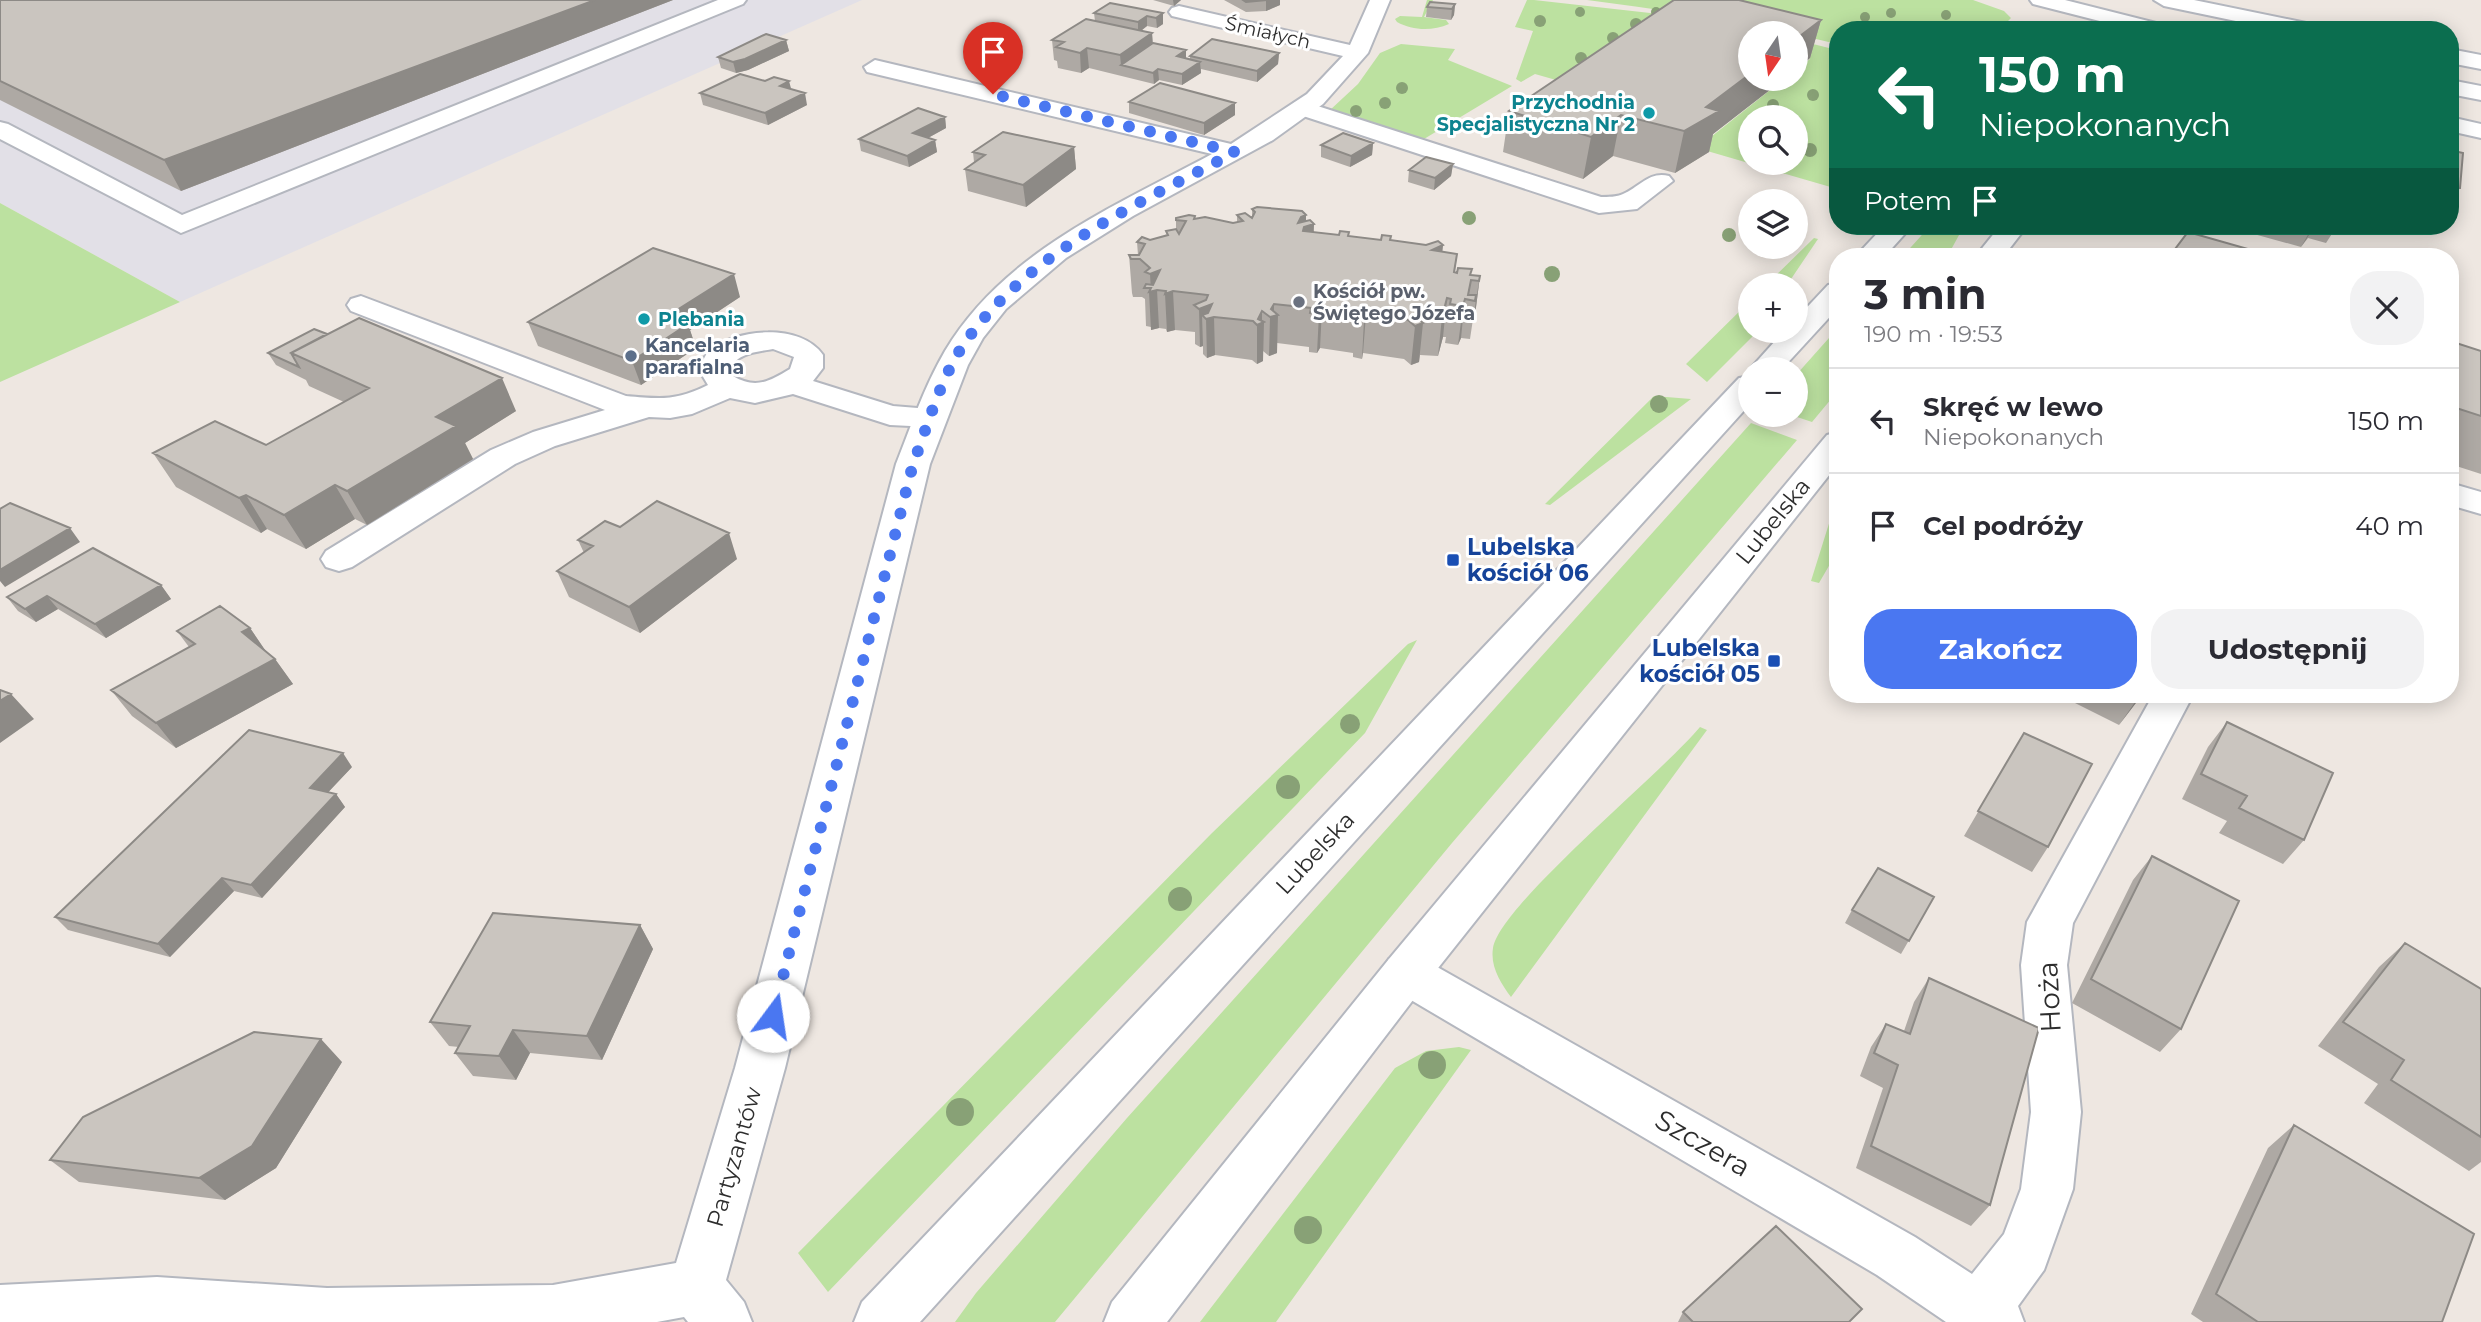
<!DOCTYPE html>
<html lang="pl">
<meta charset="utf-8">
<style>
body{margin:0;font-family:Montserrat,sans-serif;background:#f2f2f3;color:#2b2b33;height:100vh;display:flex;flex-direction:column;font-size:26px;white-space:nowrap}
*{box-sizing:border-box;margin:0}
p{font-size:23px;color:#7c7c81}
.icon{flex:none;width:38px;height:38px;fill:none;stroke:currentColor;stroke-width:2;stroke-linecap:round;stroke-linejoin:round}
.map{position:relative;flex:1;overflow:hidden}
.sheet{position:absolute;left:1829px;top:248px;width:630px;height:455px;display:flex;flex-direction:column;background:#fff;border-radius:28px;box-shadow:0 4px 18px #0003}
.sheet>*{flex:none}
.guide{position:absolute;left:1829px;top:21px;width:630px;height:214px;border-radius:28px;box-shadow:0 4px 18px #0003;background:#0b6e4f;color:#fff;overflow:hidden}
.needle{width:46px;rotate:193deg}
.tools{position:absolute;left:1738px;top:21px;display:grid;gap:14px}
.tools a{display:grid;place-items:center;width:70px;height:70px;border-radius:50%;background:#fff;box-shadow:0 4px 18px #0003;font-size:35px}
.pin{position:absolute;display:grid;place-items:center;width:60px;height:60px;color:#fff;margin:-72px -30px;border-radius:50% 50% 50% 0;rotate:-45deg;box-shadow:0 0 7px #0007}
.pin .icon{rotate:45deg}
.me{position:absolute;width:77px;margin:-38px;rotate:14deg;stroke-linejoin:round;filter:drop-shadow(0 0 5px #0008)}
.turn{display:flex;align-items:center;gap:24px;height:147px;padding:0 35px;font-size:32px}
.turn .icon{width:91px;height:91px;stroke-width:2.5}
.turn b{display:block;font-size:49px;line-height:60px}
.then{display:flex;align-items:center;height:66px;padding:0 35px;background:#0003;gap:14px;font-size:26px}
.round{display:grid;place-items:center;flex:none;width:74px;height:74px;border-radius:28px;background:#f2f2f3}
.overview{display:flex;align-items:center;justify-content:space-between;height:119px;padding:0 35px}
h1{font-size:42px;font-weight:700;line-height:52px}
.button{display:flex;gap:14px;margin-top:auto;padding:14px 35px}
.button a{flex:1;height:80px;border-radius:28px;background:#4a77f1;color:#fff;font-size:28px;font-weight:700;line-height:80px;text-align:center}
.button a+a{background:#f2f2f3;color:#2b2b33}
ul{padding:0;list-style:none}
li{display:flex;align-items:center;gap:21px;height:105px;padding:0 35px;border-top:2px solid #e1e1e2}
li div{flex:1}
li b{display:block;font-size:26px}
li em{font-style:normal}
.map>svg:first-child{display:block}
</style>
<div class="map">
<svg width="2481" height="1322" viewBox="0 0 2481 1322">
<rect width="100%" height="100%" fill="#eee7e1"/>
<path fill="#e2e0e7" d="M0,0h862l-682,302 -180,-99z"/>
<path fill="#bce1a0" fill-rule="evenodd" d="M1427,0h6l-9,17 22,3 3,4c-16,7 -36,7 -52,-2l-2,-3 5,-3 22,1z
M1527,0h7l134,15 -112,65 -21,-6 -14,8 -5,-3 17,-48 -18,-4z
M1587,0h386l31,11 7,7 -12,12h-161l-1,14c-82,-21 -166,-33 -250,-44z
M1805,42l32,8 1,135 -4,3 -137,-40 87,-69h12v-9l14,-11zM1750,117h46v46h-46z
M1401,44l54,5 -7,11 64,26 -88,53 -95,-28 29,-27 22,-31z
M0,203l180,99 -180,80z
M1930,226h34l-17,31h-45z
M1814,238l4,1 -31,46h-21z
M1750,301v30h8l-51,51 -21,-18z
M1837,329v63l-25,30 -21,-7h5v-40z
M1654,396l37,3 -141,106 -5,-1z
M1751,423l46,17 -345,403 -397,479h-100l21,-29 151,-175z
M1837,498v54l-18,31 -8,-2z
M1417,640l-52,93 -537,559 -30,-39 414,-420 196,-189z
M1700,727l7,3 -196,267c-10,-14 -21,-30 -18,-49 6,-42 170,-176 207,-221z
M1459,1047l12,3 -195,272h-76l195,-254 31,-17z"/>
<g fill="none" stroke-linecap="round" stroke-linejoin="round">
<g stroke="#b4b7bf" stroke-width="4">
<path id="service" d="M718,0h28l-3,4 -562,229 -181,-94v-17l8,2 174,91z
M1302,101l299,96c7,0 16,0 22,-3 17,-7 26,-23 46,-18l4,5 -36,28 -38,4 -305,-100 -4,-5 4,-5z
M361,296l265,100c35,3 50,5 82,-11l-9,-15c3,-6 5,-14 10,-19 27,-23 92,-28 114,4v13l-10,13 80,25 49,4 5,7 -5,7 -11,3 -41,-2 -97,-31 -38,9 -25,-5 -38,16 -22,4 -21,-1 -94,29 -40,18 -163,103 -13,4 -13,-4 -5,-8 5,-8 165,-101 42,-18 72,-22 -254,-99 -4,-6 4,-6zM773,349l21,8 -4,12c-21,13 -35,20 -57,7l-3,-6c6,-17 27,-18 43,-21z"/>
</g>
<g stroke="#b4b7bf" stroke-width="4">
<path id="minor" d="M1370,0h20l-22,53 -45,51 -50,36 -140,76 -67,42 -60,51 -23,29 -15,27 -38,99 -145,604 -59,212 18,22 8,20h-64l-4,-5 -27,5h-657v-37l157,-8 170,11 226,-3 123,-22 59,-195 161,-604c15,-38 28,-77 49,-113 59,-99 170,-145 267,-197l-345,-82 -3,-5 11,-7 356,84 76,-50 36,-38 -171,-40 -3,-4 3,-4 7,-2 171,39z
M2450,117l31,7v14l-31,-7z
M2450,483l31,9v22l-31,-9z
M2153,695h40l-120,228 -6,42 14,147 -8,77 -29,81 -26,36 6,16h-78l-69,-47 -488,-288 -7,-14 7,-14 17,-6 17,6 492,278 57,37 32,-40 17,-45 10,-77 -10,-147 6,-43z"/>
</g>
<g stroke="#b4b7bf" stroke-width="4">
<path id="secondary" d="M2030,0h35l103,26 3,4h-36l-102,-26z
M2154,0h40l117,24 10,6h-42l-115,-24z
M2450,49l31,6v14l-31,-6z
M2450,80l31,6v14l-31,-6z
M1884,226h28l-28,31h-29z
M2000,226h27l-24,31h-28z
M1838,283v25l-56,61h-32l34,-38h12v-12l32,-34z
M1750,376v28l-830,918h-66l8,-20 877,-924z
M1838,432v32l-415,523 -256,335h-63l8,-20 277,-343 438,-524z"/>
</g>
<use href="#service" fill="#fff" fill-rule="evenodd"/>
<use href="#minor" fill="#fff" fill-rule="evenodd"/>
<use href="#secondary" fill="#fff" fill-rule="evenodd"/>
</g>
<g fill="#88a176">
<circle cx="1580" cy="12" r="5"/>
<circle cx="1656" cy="12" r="5"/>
<circle cx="1891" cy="13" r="5"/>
<circle cx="1946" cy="15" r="5"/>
<circle cx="1865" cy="17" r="5"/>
<circle cx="1540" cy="21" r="6"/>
<circle cx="1636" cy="24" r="6"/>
<circle cx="1613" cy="38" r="6"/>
<circle cx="1581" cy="58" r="6"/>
<circle cx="1402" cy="88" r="6"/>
<circle cx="1813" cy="95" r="6"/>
<circle cx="1385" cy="103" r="6"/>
<circle cx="1773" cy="105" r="6"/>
<circle cx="1356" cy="111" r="6"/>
<circle cx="1810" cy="150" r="7"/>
<circle cx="1469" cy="218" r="7"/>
<circle cx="1729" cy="235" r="7"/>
<circle cx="1552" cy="274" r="8"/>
<circle cx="1659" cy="404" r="9"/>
<circle cx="1350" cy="724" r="10"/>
<circle cx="1288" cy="787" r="12"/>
<circle cx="1180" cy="899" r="12"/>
<circle cx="1432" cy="1065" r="14"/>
<circle cx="960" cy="1112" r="14"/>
<circle cx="1308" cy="1230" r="14"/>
</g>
<path fill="#aea9a4" d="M0,0h673l-492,191 -181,-91z
M1153,0h28l-7,6z
M1224,0h56v5l-14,6 -20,1z
M1674,0h65l82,20 -11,38 -14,12v-37h-46v46h34l-71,55 -4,18 -34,21 -62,-17 -30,23 -80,-27 6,-41z
M1455,4l-1,11 -3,5 -25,-3 1,-10z
M1094,13h69v11l-6,4 -10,-2 -6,5 11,2 1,10 33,15 4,1v-3l89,-3 -1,11 -21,18 -56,-13v4l-19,12 -23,-5 -5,4 -65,-16 -8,5 -23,-5 -1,-7 -3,-1 -2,-20 43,-19z
M786,40l3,11 -41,19 -12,3 -15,-5 -3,-11z
M791,89l16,16 -39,20 -65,-20 -3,-12z
M1129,102l106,13 -31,20 -75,-22z
M945,117l1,11 -18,10 7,2 2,12 -28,15 -48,-16 -2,-12z
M1373,143l-1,12 -22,12 -29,-10v-12z
M1074,147l2,22 -50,38 -58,-16 -3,-22 9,-7 -1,-10z
M2450,150l10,38 -10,16z
M1453,164l-2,12 -17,14 -26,-8 1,-12z
M1252,209l54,12 8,11 25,3 10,-3v4l77,9h17l-1,7 15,2 -2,18 25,4 -5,39 -2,4 -3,20 -9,-1 -3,7 -13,-2 1,-6h-3l-5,19 -18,-1 -1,7 -8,3 -7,-6 -41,-6 -1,6 -9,-2v-4l-33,-5 -3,5 -8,-1v-5l-32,-4v10l-8,3 -6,-5v10l-6,3 -5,-4 -37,-5 -8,3 -4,-4v-8l-3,1 -5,-3v-12l-20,-2 -8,2 -1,-3 -7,-1 -8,2v-3l-5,-1 -1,-27 -3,-2h-9l-1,-4 -3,-38h9l-1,-13 13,-2 17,-5 -1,-4 10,-1v-12l19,-2v3l38,4 4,-1v-7l15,3z
M2225,226h112l-11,17 -18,-5 -7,9z
M740,297l-50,33 6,18 -55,37 -103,-39 -10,-24z
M314,329l202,82 -51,32 8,16 -106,66 -12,-6 -49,30 -39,-20 -6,4 -85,-46 -23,-34 113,-8 78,-43 -35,-16 -3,-6 -30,-15 -8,-12z
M2450,341l31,10v123l-31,-10z
M620,527l117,32 -97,74 -71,-36 -12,-26 27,-18 -6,-13z
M161,585l10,14 -65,39 -48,-29 -22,13 -18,-11 -11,-14z
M250,628l15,22 10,9 18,25 -117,64 -44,-32 -21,-26 78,-43 -12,-16z
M2059,695h83l-23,30z
M2227,722l77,118 -21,24 -64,-31 8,-12 -45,-22 26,-52z
M2024,733l24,114 -16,25 -68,-36z
M352,767l-24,25 8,2 9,13 -83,91 -28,-7 -64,66 -102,-27 -13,-13z
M2152,856l29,173 -21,23 -88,-49 61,-123z
M1934,897l-33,57 -56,-31 7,-13z
M640,925l13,24 -51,111 -72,-7 -14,27 -43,-4 -18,-23 4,-6 -10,-1 -19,-24z
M2405,943l76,46v173l-12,9 -105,-68 14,-19 -60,-38 61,-79z
M1929,978l61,227 -19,21 -115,-58 27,-80 -23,-12 11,-29 15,-23 18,7 10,-29z
M342,1062l-66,106 -51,32 -146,-18 -29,-22z
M2294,1125l148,197h-239l-12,-8 77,-166z
M1683,1312l168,10h-173z"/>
<path fill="#8d8a86" d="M595,0h78l-492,191 -17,-31z
M1173,0h8l-7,6z
M1267,0h13v5l-14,6v-10z
M1455,4l-1,11 -3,5 1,-11z
M1163,13v11l-6,4 -1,-10z
M1147,16v10l-9,7v-11z
M1821,20l-11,38 -14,12v-31z
M1152,33l1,21 -32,11 -1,-10z
M786,40l3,11 -41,19 -12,3 -3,-11z
M1087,48l2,20 -8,5 -1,-20z
M1186,50v11l-9,-5z
M1279,53l-1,11 -21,18v-11z
M1200,62l1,11 -19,12v-11z
M1158,69l1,11 -5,4 -1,-11z
M1750,74v5h34l-71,55 -4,18 -34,21 9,-42 22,-24z
M789,81l3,11 -12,-6z
M805,93l2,12 -39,20 -3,-12z
M1235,103v12l-31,20v-12z
M1621,115l-8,41 -30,23 8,-42z
M945,117l1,11 -31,17 -2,-12z
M935,140l2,12 -28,15 -2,-11z
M1373,143l-1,12 -22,12 1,-11z
M1074,147l2,22 -50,38 -3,-22z
M1453,164l-2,12 -17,14 1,-12z
M1306,215v11l8,-2 -1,37 -15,-38 3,-6z
M2313,226h2l-14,21z
M1443,245l-4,38 -7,-33z
M1160,270l-3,20 2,38 -8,2 -2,-38 2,-1 -1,-17z
M734,274l6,23 -50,33 6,18 -55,37 -9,-24 34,-44z
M1480,276l-5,39 -2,4 6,-38z
M1173,291l2,39 -8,2 -2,-38z
M1447,298l-4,39 -5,19 4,-39z
M1465,299l-4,39 -3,7 5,-39z
M1212,304l2,13 1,38 -8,3 -1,-39 -4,-4 1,31 -3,1 -1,-38z
M1274,304v12l4,-1 -1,38 -8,3 1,-39 1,-8z
M1322,309l-2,39 -3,5 2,-39z
M1262,311v12l2,-1 -1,39 -6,3v-39z
M1366,315l-3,38 -1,6 2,-39z
M1423,323l-4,39 -8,3 4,-39z
M502,378l14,33 -51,32 8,16 -106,66 -20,-34 89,-74z
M335,485l20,34 -49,30 -22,-34z
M246,495l21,34 -6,4 -22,-35z
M70,528l10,14 -75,45 -5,-6v-11z
M729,533l8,26 -97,74 -11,-26z
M161,585l10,14 -65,39 -11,-14z
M47,596l11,13 -22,13 -11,-13z
M250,628l17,25 -25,-21z
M275,659l18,25 -117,64 -20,-25z
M11,694l23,25 -34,24v-42z
M2140,695h2l-23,30z
M343,753l9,14 -32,34 -10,-13z
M336,794l9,13 -83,91 -11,-13z
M222,878l12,13 -64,66 -12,-13z
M640,925l13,24 -51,111 -15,-24z
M513,1030l17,23 -14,27 -17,-24z
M321,1039l21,23 -66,106 -51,32 -26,-22z"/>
<path fill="#cac5bf" stroke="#8d8a86" stroke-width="2" d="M0,0h595l-431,160 -164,-79z
M1243,0h24l-21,2z
M1674,0h65l82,20 -25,19v-6h-46v41l-44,33 13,4 -35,20 -63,-16 -30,22 -82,-26z
M1430,2l25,2 -3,5 -25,-2z
M1110,3l53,10 -7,5 -9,-2 -9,6 -44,-9z
M1086,19l66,14 -32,22 -33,-7 -7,5 -24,-6 8,-5 -12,-2z
M766,34l20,6 -41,19 -12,3 -15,-5z
M1212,39l67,14 -22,18 -67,-15z
M1153,43l33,7 -9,6 23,6 -18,12 -24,-5 -5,4 -32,-8z
M740,74l25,7 9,-4 15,4 -9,5 25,7 -40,20 -65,-20z
M1160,83l75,20 -31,20 -75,-21z
M918,108l27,9 -32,16 22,7 -28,16 -48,-17z
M1003,132l71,15 -51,38 -58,-16 20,-14 -12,-3z
M1343,133l30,10 -22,13 -30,-11z
M2450,150l13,3 -3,35h-4l-1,5 -5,-1z
M1426,157l27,7 -18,14 -26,-8z
M1257,207l45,4 4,4 -5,2 -3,6 12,-3 4,4 -10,3 -1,4 36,4 1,-4 9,1 -1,4 33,4 1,-5 9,1 -1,4 36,5 12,-4 5,4 -11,5 25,4 -3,18 3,1 1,-5 14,1 -2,6 10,1 -1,5 -8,-1 -3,15h8l-1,6 -10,-2 -2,7 -13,-2 1,-5 -4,-1 -5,19 -27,-1 8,7 -8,3 -7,-6 -42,-5 -2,5 -9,-1 2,-5 -35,-5 -3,5 -9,-1 1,-5 -37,-4 -3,5 7,6 -8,2 -8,-6 -4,8 6,3 -7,3 -4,-4 -39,-4 -8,2 -4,-4 6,-2 4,-9 -13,5 -5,-4 12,-5 2,-5 -35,-4 -8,3 1,-3 -9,-1 -8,2 2,-4h-7l2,-4 7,1 7,-15 -10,4 -5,-2 5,-4 -10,-9h-9l-2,-4h10l6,-11 -8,-2 5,-5 8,3 18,-5 -2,-4 10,-2 3,5 7,-13 -10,-1v-2l13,-3 6,1 -1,3 11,-2 28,6 10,-2 -6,-6 8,-2 7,5 3,-6 -3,-3z
M2188,232l88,25h-107z
M653,248l81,26 -68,43 22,7 -56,37 -104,-39z
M359,318l143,60 -66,39 20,9 -109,65 -12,-6 -51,30 -38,-20 -7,3 -86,-45 62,-32 51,24 103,-57 -78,-35z
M314,329l13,5 -36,19 8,14 -31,-14z
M2450,341l31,10v65l-31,-10z
M657,501l72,32 -100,74 -72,-36 36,-25 -15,-6 27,-19 15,6z
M10,503l60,25 -70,42v-61z
M93,548l68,37 -66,39 -48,-28 -22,13 -18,-12z
M220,606l30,22 -8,4 33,27 -119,64 -45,-33 84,-46 -18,-13z
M0,690l11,4 -11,7z
M2125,695h15l-4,5z
M2227,722l106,51 -29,67 -65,-32 8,-12 -46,-22z
M249,730l94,23 -33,35 26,6 -85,91 -29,-7 -64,66 -103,-27z
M2024,733l68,31 -44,83 -70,-36z
M2152,856l87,45 -58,128 -90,-50z
M1878,868l56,29 -25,44 -57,-31z
M493,913l147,12 -53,111 -74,-6 -14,26 -44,-3 15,-27 -40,-4z
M2405,943l76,46v148l-90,-57 13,-20 -61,-38z
M1929,978l110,50 -49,177 -119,-59 27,-81 -24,-12 12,-29 24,10z
M254,1032l67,7 -69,107 -53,32 -149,-18 33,-43z
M2294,1125l180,109 -32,88h-184l-42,-28z
M1776,1226l86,83 -13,13h-156l-10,-10z"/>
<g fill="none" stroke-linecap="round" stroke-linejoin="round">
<path stroke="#4a77f1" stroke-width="12" stroke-dasharray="0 21.6" d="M773,1016l140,-552c17,-44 29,-93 59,-131 67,-87 169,-130 263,-181l-242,-58"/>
</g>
<g fill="#0f9aa8" stroke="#fff" stroke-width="2.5">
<circle cx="1649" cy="113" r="7"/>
<circle cx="644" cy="319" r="7"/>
</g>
<circle fill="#6b7280" stroke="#fff" stroke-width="2.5" cx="1299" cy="302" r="7"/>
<circle fill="#5c6f8a" stroke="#fff" stroke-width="2.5" cx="631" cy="356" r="7"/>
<g fill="#1a4fb4" stroke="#fff" stroke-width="2.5">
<rect x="1446" y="553" width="14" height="14" rx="3.5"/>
<rect x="1767" y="654" width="14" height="14" rx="3.5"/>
</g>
<g text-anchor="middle" stroke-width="6" stroke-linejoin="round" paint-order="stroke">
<g font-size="19" fill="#2d2d2d" stroke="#fff">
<text transform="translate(1268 32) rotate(13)" y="7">Śmiałych</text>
</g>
<g font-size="19" font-weight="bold" fill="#0d838f" stroke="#fff" text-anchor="end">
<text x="1635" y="109">Przychodnia<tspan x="1635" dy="22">Specjalistyczna Nr 2</tspan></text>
<text x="658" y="326" text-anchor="start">Plebania</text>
</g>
<g font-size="19" font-weight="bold" fill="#5b616d" stroke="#fff" text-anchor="start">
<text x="1313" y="298">Kościół pw.<tspan x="1313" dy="22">Świętego Józefa</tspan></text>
</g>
<g font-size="19" font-weight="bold" fill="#4e5e75" stroke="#fff" text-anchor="start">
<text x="645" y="352">Kancelaria<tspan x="645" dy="22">parafialna</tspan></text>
</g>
<g font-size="23" fill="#2d2d2d" stroke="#fff">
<text transform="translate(1773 521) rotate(-51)" y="8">Lubelska</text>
<text transform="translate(1315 853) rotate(-47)" y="8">Lubelska</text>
<text transform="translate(734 1157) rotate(-74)" y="8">Partyzantów</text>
</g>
<g font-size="23" font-weight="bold" fill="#164399" stroke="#fff" text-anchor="start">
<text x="1467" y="555">Lubelska<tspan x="1467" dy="26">kościół 06</tspan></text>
<text x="1760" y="656" text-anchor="end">Lubelska<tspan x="1760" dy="26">kościół 05</tspan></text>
</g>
<g font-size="28" fill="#2d2d2d" stroke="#fff">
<text transform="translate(2049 997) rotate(-93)" y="10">Hoża</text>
<text transform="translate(1703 1143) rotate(30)" y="10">Szczera</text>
</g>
</g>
</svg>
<div class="tools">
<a><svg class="needle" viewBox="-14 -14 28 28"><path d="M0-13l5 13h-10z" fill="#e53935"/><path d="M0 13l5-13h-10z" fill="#7c7c81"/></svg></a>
<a><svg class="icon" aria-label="search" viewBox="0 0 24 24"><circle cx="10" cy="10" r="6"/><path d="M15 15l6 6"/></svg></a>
<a><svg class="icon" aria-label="layers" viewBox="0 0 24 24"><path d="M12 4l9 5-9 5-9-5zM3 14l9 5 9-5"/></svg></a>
<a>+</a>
<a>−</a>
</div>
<div class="pin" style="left:993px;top:94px;background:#d93025"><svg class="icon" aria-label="arrive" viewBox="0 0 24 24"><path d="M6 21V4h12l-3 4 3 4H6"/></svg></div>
<svg class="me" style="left:773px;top:1016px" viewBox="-20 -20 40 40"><circle r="19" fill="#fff"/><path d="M0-13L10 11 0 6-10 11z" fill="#4a77f1"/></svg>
<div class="guide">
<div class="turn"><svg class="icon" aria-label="left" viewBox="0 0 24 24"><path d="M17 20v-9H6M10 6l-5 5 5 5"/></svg><div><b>150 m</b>Niepokonanych</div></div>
<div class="then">Potem<svg class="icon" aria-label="arrive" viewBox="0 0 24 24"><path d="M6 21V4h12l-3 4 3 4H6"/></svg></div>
</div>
<section class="sheet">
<div class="overview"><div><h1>3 min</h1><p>190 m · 19:53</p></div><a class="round"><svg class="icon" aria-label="close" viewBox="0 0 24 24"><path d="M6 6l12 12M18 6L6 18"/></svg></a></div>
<ul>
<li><svg class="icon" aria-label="left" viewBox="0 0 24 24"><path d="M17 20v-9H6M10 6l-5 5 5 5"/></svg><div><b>Skręć w lewo</b><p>Niepokonanych</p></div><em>150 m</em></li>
<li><svg class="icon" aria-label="arrive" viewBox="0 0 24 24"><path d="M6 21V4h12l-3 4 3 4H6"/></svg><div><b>Cel podróży</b></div><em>40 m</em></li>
</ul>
<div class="button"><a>Zakończ</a><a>Udostępnij</a></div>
</section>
</div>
